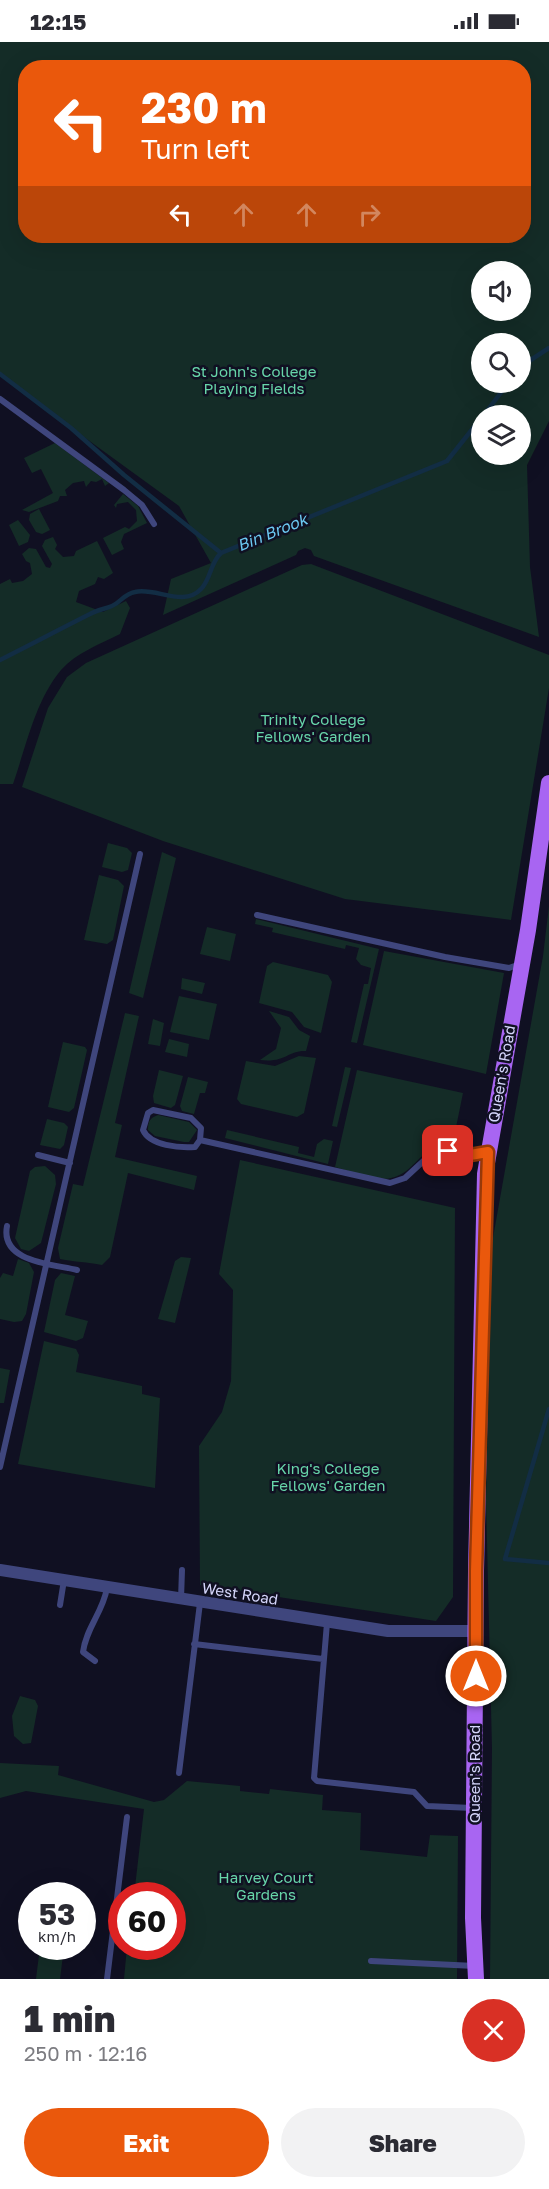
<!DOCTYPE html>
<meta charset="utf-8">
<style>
body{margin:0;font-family:"Golos Text",sans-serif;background:#f2f2f3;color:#2b2b33;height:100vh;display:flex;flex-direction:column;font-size:22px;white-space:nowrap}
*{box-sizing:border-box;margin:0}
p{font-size:20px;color:#7c7c81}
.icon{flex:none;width:33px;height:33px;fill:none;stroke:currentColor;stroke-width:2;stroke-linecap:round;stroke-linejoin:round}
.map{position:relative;height:1937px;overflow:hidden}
.sheet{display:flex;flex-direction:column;background:#fff;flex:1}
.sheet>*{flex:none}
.hud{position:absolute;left:18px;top:18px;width:513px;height:183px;border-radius:24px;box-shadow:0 6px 24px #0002;background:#ea580c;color:#fff;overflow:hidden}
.tools{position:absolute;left:471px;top:219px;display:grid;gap:12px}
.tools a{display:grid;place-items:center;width:60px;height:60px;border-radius:50%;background:#fff;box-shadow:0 6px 24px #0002;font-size:30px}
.speed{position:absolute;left:18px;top:1840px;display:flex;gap:12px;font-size:30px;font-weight:700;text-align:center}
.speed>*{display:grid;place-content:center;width:78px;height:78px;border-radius:50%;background:#fff;box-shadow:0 6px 24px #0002;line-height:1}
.speed small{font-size:15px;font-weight:400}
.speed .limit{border:9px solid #d22;background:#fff;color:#111}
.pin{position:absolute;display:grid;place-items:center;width:51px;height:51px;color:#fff;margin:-26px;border-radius:12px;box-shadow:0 3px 9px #0006}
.me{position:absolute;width:66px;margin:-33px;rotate:0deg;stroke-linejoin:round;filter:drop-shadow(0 0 4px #0008)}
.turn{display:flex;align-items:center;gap:21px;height:126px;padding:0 24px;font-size:27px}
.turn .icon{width:78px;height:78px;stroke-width:2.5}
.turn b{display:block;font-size:42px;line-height:51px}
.lanes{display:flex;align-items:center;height:57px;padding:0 24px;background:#0003;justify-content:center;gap:30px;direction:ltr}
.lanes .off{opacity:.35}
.round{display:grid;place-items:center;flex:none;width:63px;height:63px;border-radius:32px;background:#f2f2f3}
.headline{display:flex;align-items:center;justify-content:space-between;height:102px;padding:0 24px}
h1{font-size:36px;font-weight:800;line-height:45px}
.primary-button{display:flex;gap:12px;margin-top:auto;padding:12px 24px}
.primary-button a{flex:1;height:69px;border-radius:36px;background:#ea580c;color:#fff;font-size:24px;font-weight:800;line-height:69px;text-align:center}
.primary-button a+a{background:#f2f2f3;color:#2b2b33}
.status{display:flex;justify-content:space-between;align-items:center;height:42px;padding:0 30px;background:#fff;direction:ltr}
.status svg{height:16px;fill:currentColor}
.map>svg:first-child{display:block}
</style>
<div class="status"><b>12:15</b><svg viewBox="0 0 49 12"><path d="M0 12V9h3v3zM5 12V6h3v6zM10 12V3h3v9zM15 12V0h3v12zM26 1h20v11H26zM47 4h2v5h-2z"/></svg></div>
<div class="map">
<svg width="549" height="1937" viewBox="0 0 549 1937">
<rect width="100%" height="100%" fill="#101022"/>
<path fill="#142c27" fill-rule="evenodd" d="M0,0h549v379l-22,44 3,102 9,70 -225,-81 -3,-6 -6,-2 -7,3 -2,4 -133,60 8,-36 40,-16 -32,-57 -179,-130zM26,26h498v168h-498zM482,230h38v38h-38zM482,302h38v38h-38zM482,374h38v38h-38z
M55,401l54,40 -4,3 -3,-7 -6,3 -5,-1 -5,6 -2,-6 -11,2 -8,7 2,6h-7l-2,5 -29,11 -7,-2 31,-17 -12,-24 -9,4 -8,-15z
M123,452l15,12 9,17 -23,11 -3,8 3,7 -12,6 -9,-17 22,-11 4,2 8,-8 -1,-11 -8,-8 -11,2 -1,4 -2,-3z
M39,467l11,21 -8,4 -6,-2 -7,-12 1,-6z
M18,478l12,15 -2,7 -9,4 -10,-21z
M53,495l4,8 -2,4 8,8 11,-1 2,-5 21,-10 16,32 -9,6 -6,-2 -3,7 -16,7 -3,11 27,10 23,-11 4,7 -10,26c-20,10 -44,19 -59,36 -26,31 -35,77 -48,114h-13v-200l10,-5 2,4 11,-2 9,-7 -2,-11 -4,-2 -4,-7 7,-6 7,1 10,18 4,1 2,-4 -10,-18 3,-6z
M311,522l238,91v33l-38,232 -166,-21 -182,-58 -141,-54 26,-79 19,-31 19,-14 216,-98z
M108,801l19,5 5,5 -4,17 -6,2 -20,-5z
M162,810l14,6 -33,140 -14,-5z
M99,833l19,5 6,6 -11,54 -6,4 -23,-4z
M549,864v1073h-59l2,-231 -6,-247 5,-252 52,-293z
M256,877l123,30 -22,94 -6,-1 13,-58h4l3,-16 -10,-3 -5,-6 3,-11 -13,-3 -1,4 -73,-17 1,-4 -18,-4z
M207,885l29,7 -6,27 -30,-7z
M384,909l120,22 -18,101 -123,-29z
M273,920l55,13 4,7 -11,51 -17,-6 -12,-15 -33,-9 8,-37z
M182,936l23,5 -3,11 -21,-5z
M179,954l38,8 -8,36 -39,-8z
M269,969l20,6 10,13 11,6 -4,15c-18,-1 -20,12 -46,9l16,-11 5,-21z
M125,971l14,3 -24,107 7,2 -7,32 82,19 -3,14 -66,-17 -18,84 -8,8c-15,-3 -27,-3 -42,-6l-2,-11 15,-64 10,2z
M153,977l11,4 -4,23 -12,-2z
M169,997l20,5 -2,13 -22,-5z
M63,1000l22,5 2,3 -13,58 -5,4 -21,-5z
M299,1014l17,2 -12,55 -7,4 -56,-13 -4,-5 9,-38 29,5z
M345,1025l6,1 -14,59 -5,-1z
M159,1028l24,6 -8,29 -4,3 -17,-5 -1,-7z
M357,1028l106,23 -11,54c-34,-3 -34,25 -61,31 -16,4 -40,-7 -56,-11z
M188,1035l20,5 -3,11h-5l-6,21 -12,-3 -2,-5z
M158,1073l31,7 8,8 -8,12h-5l-29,-6 -7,-6c0,-9 2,-12 10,-15z
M47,1077l17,4 4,4 -4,18 -4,4 -20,-4z
M227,1088l72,17 -1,6 16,4 3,-13 7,-5 9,2 -5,23 -103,-26z
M240,1118l215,48 -2,389 -17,24 -236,-36 -1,-139 23,-34 9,-31 2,-91 -14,-16z
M45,1124l10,9 1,9 -15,59 -12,8 -8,-2 -6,-11 15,-67 5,-4z
M181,1215l10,1 -16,65 -17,-4 17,-58z
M18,1217l11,4 5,9 -8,42 -4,7 -8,1 -14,-3v-41l3,-5 10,3z
M61,1231l14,3 -10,39 23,6 -5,17 -7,3 -32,-9 11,-52z
M44,1299l32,8 3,6 -3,17 66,14v8l18,4 -5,90 -137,-24z
M0,1326l10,2 -6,33h-4z
M20,1654l15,4 3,6 -7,37 -8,1 -9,-8 -2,-20z
M0,1721l59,3 -1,9 96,27 10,-2 23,-19 53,5v5l29,3 1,-5 53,6 -1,15 39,3 -1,37 67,7 3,-22 28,1 -1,143h-333l3,-32h45v-51h-38l10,-87 -118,-18 -26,7z
M40,1905h24l-4,32h-24z"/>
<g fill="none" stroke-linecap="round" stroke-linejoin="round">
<path stroke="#122d44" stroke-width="4.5" d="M520,325l29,-19
M0,332l71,54 53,47 97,78
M483,374l26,-34
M0,618c30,-15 60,-31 90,-46 7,-4 15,-5 22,-8 9,-4 12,-12 23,-14 21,-5 48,16 66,-3 10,-10 9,-26 20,-36l226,-92 35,-44
M549,1367l-44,150 44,4"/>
<path stroke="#3f467d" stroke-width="6" d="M0,357l124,91 18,15 12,19
M257,873l188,42 64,11 11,-4
M153,1068l38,8 10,10 -1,12 -5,7c-15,1 -45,-1 -52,-17l5,-17z
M200,1098l190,43 15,-5 26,-24 9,-3 30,4 17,-3
M38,1113l32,8
M7,1184c-7,36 45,38 70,44
M0,1425l140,-613
M181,1557l1,-29
M60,1563l4,-25
M327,1581l-13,155 3,3 97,11 13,14 45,2
M194,1602l129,15
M95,1619l-12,-9c3,-24 20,-40 24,-64
M179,1731l21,-170
M371,1919l104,5
M107,1937l20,-162"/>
<path stroke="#3f467d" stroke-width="12" d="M0,1528l388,61h88"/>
<path stroke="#a865f2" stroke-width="16" d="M476,1937l-3,-61 3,-347 9,-397 43,-244 21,-147"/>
</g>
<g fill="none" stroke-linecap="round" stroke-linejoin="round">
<g stroke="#983908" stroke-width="15">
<path id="route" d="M448,1109l22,4 18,-3 -12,419v105"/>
</g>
<use href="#route" stroke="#ea580c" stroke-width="10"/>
</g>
<g text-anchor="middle" stroke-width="5" stroke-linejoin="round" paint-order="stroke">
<g font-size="15" fill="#67d5a9" stroke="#101022">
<text x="254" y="335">St John's College<tspan x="254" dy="17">Playing Fields</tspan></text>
<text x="313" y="683">Trinity College<tspan x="313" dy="17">Fellows' Garden</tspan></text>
<text x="328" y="1432">King's College<tspan x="328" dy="17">Fellows' Garden</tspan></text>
<text x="266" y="1841">Harvey Court<tspan x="266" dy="17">Gardens</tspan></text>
</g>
<g font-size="15" fill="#d5d6fb" stroke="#101022">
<text transform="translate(502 1032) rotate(-80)" y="5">Queen's Road</text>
<text transform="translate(240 1552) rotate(9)" y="5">West Road</text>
<text transform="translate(475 1732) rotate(-90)" y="5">Queen's Road</text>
</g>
<g font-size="16" font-style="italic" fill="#6cc9f2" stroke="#101022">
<text transform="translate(272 490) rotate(-22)" y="6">Bin Brook</text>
</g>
</g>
</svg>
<div class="tools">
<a><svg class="icon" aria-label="sound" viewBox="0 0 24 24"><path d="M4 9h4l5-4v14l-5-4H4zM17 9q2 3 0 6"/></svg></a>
<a><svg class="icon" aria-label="search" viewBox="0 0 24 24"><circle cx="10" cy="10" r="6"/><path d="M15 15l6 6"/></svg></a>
<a><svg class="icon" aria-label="layers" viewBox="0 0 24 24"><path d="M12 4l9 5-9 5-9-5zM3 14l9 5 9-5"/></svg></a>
</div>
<div class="speed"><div>53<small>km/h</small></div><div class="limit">60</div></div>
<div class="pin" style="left:448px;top:1109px;background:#d93025"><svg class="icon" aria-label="arrive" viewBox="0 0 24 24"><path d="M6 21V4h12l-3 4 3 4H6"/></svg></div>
<svg class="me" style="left:476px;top:1634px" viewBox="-20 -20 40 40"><circle r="17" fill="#ea580c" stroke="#fff" stroke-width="3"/><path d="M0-11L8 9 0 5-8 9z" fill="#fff"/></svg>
<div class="hud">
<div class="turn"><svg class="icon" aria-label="left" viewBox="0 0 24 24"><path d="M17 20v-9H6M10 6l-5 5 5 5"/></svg><div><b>230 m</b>Turn left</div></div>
<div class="lanes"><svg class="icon" aria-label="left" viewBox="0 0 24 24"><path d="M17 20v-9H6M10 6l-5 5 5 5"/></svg><svg class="icon off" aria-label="ahead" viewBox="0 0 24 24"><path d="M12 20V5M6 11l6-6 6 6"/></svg><svg class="icon off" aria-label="ahead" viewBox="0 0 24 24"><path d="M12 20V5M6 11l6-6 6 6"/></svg><svg class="icon off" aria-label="right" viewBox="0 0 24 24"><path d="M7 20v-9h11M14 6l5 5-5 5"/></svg></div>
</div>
</div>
<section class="sheet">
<div class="headline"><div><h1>1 min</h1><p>250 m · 12:16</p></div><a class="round" style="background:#d93025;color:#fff"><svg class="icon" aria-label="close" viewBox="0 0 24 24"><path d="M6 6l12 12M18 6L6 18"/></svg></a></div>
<div class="primary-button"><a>Exit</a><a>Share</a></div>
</section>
